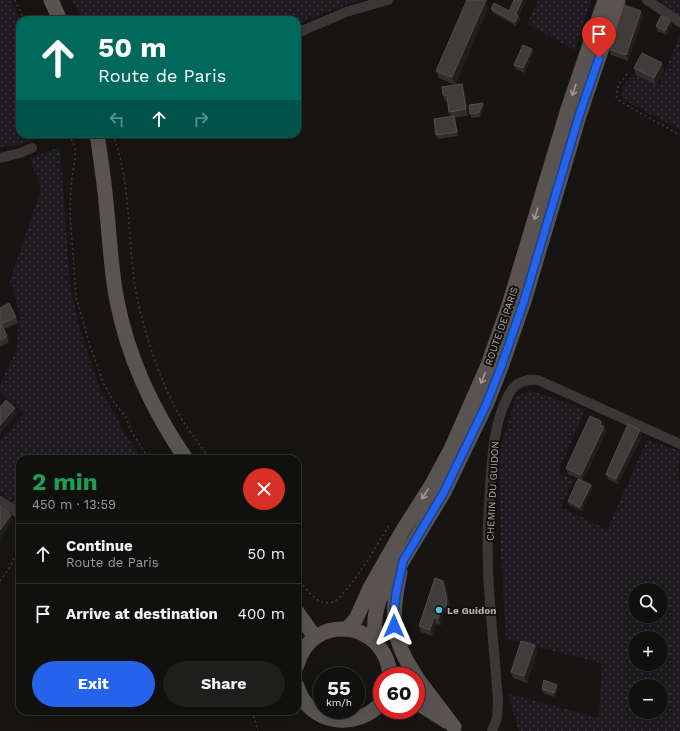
<!DOCTYPE html>
<meta charset="utf-8">
<style>
body{margin:0;font-family:"Work Sans",sans-serif;background:#1e1e1d;color:#f1f3f6;height:100vh;display:flex;flex-direction:column;font-size:15px;white-space:nowrap}
*{box-sizing:border-box;margin:0}
p{font-size:13px;color:#9c9d9e}
.icon{flex:none;width:22px;height:22px;fill:none;stroke:currentColor;stroke-width:2;stroke-linecap:round;stroke-linejoin:round}
.map{position:relative;flex:1;overflow:hidden}
.sheet{position:absolute;left:16px;top:455px;width:285px;height:260px;display:flex;flex-direction:column;background:#10100f;border-radius:12px;box-shadow:0 4px 16px #0002,0 0 0 1px #30302f}
.sheet>*{flex:none}
.hud{position:absolute;left:16px;top:16px;width:285px;height:122px;border-radius:12px;box-shadow:0 4px 16px #0002,0 0 0 1px #30302f;background:#00695c;color:#fff;overflow:hidden}
.fabs{position:absolute;left:628px;top:583px;display:grid;gap:8px}
.fabs a{display:grid;place-items:center;width:40px;height:40px;border-radius:50%;background:#10100f;box-shadow:0 4px 16px #0002,0 0 0 1px #30302f;font-size:20px}
.speed{position:absolute;left:313px;top:667px;display:flex;gap:8px;font-size:20px;font-weight:700;text-align:center}
.speed>*{display:grid;place-content:center;width:52px;height:52px;border-radius:50%;background:#10100f;box-shadow:0 4px 16px #0002,0 0 0 1px #30302f;line-height:1}
.speed small{font-size:10px;font-weight:400}
.speed .limit{border:6px solid #d22;background:#fff;color:#111}
.pin{position:absolute;display:grid;place-items:center;width:34px;height:34px;color:#fff;margin:-41px -17px;border-radius:50% 50% 50% 0;rotate:-45deg;box-shadow:0 0 4px #0007}
.pin .icon{rotate:45deg}
.me{position:absolute;width:44px;margin:-22px;rotate:0deg;stroke-linejoin:round;filter:drop-shadow(0 0 3px #0008)}
.turn{display:flex;align-items:center;gap:14px;height:84px;padding:0 16px;font-size:18px}
.turn .icon{width:52px;height:52px;stroke-width:2.5}
.turn b{display:block;font-size:28px;line-height:34px}
.lanes{display:flex;align-items:center;height:38px;padding:0 16px;background:#0003;justify-content:center;gap:20px;direction:ltr}
.lanes .off{opacity:.35}
.round{display:grid;place-items:center;flex:none;width:42px;height:42px;border-radius:21px;background:#1e1e1d}
.headline{display:flex;align-items:center;justify-content:space-between;height:68px;padding:0 16px}
h1{font-size:24px;font-weight:700;line-height:30px;color:#1e9e55}
.button{display:flex;gap:8px;margin-top:auto;padding:8px 16px}
.button a{flex:1;height:46px;border-radius:24px;background:#2563eb;color:#fff;font-size:16px;font-weight:700;line-height:46px;text-align:center}
.button a+a{background:#1e1e1d;color:#f1f3f6}
ul{padding:0;list-style:none}
li{display:flex;align-items:center;gap:12px;height:60px;padding:0 16px;border-top:1px solid #30302f}
li div{flex:1}
li b{display:block;font-size:15px}
li em{font-style:normal}
.map>svg:first-child{display:block}
</style>
<div class="map">
<svg width="680" height="731" viewBox="0 0 680 731">
<defs>
<pattern id="grass-dots" width="8" height="8" patternUnits="userSpaceOnUse"><rect width="8" height="8" fill="#1e1b20"/><path d="M2 2h.1M6 6h.1" fill="none" stroke="#3c393e" stroke-width="1.8" stroke-linecap="round"/></pattern>
</defs>
<rect width="100%" height="100%" fill="#161514"/>
<path fill="url(#grass-dots)" fill-rule="evenodd" d="M0,0h11l9,20v114h33l-34,11 -19,2z
M72,0h287l-62,24v-4h-215l-6,-14z
M538,0h53l-16,50 -48,-26z
M661,0h19v16l-16,-11z
M680,35v95l-58,-31v-12l12,-13 25,11z
M60,147l10,138 8,37 21,65 28,50 15,22h-122v49l-20,-15v-52l24,-28 -24,-21v-8l17,-35 2,-39 -9,-29 31,-92 -11,-31z
M530,390l55,20 -27,63 16,7 -13,27 46,23 40,-90 33,11 -2,29 2,1v250h-161l-11,-37 91,24 3,-55 -96,-24 -5,-87 -2,-100 17,-55zM635,590h26v26h-26zM635,638h26v26h-26zM635,686h26v26h-26z"/>
<g fill="none" stroke-linecap="round" stroke-linejoin="round">
<path stroke="#413d3c" stroke-width="1.5" stroke-dasharray="2 3" stroke-linecap="butt" d="M15,0l9,20
M627,74l-8,10 -3,12 5,6 59,33
M70,134l5,15v10l-4,25 -1,29 6,84 14,49 14,38 11,20 11,13 4,12 19,30
M113,134c17,46 15,98 21,146 6,41 23,93 42,129 9,18 23,34 34,50
M297,577c6,8 14,20 24,25 2,1 9,1 12,0 15,-7 46,-60 56,-77
M0,581l9,-12 11,-24
M252,711l6,20"/>
<path stroke="#3a3736" stroke-width="10" d="M647,0l33,22
M297,33l49,-21 42,-12
M0,158l20,-5 12,-5
M0,501l20,13
M492,731l5,-13 1,-17c-3,-43 -8,-87 -10,-131 -1,-27 0,-55 2,-82 2,-27 3,-55 13,-81 3,-6 5,-13 10,-19 7,-7 15,-9 25,-8l142,64"/>
<path stroke="#595452" stroke-width="15" d="M51,0l9,20
M97,134c4,26 8,52 10,79 3,29 4,58 10,88 11,56 36,110 69,158
M400,572c-9,43 -10,66 16,104
M297,612l18,25
M347,629l9,-10 14,-31 33,-58 28,-44 20,-37 37,-84 21,-60 59,-196 37,-109
M376,642c-2,-18 -2,-27 4,-44l64,-106 42,-87 15,-38 23,-66 55,-185 39,-116
M297,665c15,-54 89,-45 93,11
M416,677l38,50
M297,686c11,39 61,45 85,16
M416,702l30,19"/>
</g>
<path fill="#312f2e" d="M525,1l-6,15 1,4 -4,6 -23,-13 -2,-4 18,2z
M488,8l-33,77 7,-1 3,7 3,25 -13,1 3,19 -20,3 -2,-4 15,-18 -2,-5 -2,-11h-2l-2,-6 12,-10 -16,-7 -3,-7z
M643,17l-15,44 -17,-6 -2,-6z
M672,25l-5,10 -10,-4 -1,-5z
M532,49l1,4 -8,20 -9,-4 -2,-4z
M662,63l2,7 -8,15 -20,-10 -2,-7z
M483,103l1,4 -3,10 -10,1 -1,-4z
M0,308l16,9 2,6 -14,6 5,13 -9,5z
M601,421l5,11 -23,49 -15,-7 -2,-6z
M640,430l2,6 -24,48 -10,-5 -2,-5z
M591,485l1,4 -10,22 -13,-6 -1,-4z
M446,587l4,21 -1,5 -5,-1 -3,13 -5,-1 -4,12 -11,-4 -2,-6z
M535,645l2,7 -10,31 -14,-5 -2,-6z
M542,689h16l-3,8 -12,-4z"/>
<path fill="#201f1e" d="M486,0l2,8 -33,77 -3,-8z
M522,0h3v1l-6,15 1,4 -4,6 -1,-4 1,-8z
M641,11l2,6 -15,44 -2,-6z
M670,21l2,4 -5,10 -2,-4z
M532,49l1,4 -8,20 -2,-5z
M662,63l2,7 -8,15 -2,-7z
M462,84l3,7 3,25 -2,-7z
M483,103l1,4 -3,10 -2,-4z
M454,116l2,4 2,16 -1,-4z
M15,408l2,6 -17,20v-9z
M601,421l3,5 -4,-1z
M604,427l2,5 -23,49 -2,-6z
M640,430l2,6 -24,48 -2,-5z
M591,485l1,4 -10,22 -2,-4z
M11,515l2,6 -13,18v-9z
M443,581l3,6 4,21 -1,5 -3,-6z
M442,605l2,7 -3,13 -3,-6z
M434,617l2,7 -4,12 -2,-6z
M535,645l2,7 -10,31 -3,-7z
M557,685l1,4 -3,8 -1,-4z"/>
<path fill="#3f3c3b" stroke="#514e4c" d="M467,0h19l-34,77 -16,-6z
M514,0h8l-6,14 2,2 -3,6 -24,-13 3,-6 15,8z
M624,5l17,6 -15,44 -17,-6z
M661,16l9,5 -5,10 -9,-5z
M523,45l9,4 -9,19 -9,-3z
M642,53l20,10 -8,15 -20,-10z
M462,84l4,25 -17,3 -2,-17h-4l-1,-8z
M483,103l-4,10 -9,1 -1,-9z
M454,116l3,16 -21,3 -2,-16z
M9,303l7,14 -15,7 6,12 -7,4v-32z
M6,400l9,8 -15,17v-18z
M590,416l11,5 -1,4 4,2 -23,48 -15,-7z
M628,424l12,6 -24,49 -10,-5z
M578,479l13,6 -11,22 -12,-6z
M0,506l11,9 -11,15z
M435,578l8,3 4,20 -1,6 -4,-2 -4,14 -4,-2 -4,13 -11,-4z
M521,641l14,4 -11,31 -13,-4z
M544,680l13,5 -3,8 -12,-4z"/>
<defs><path id="oneway-shaft" d="M-6 0H5M1.5-3L5.5 0L1.5 3" fill="none" stroke-width="1.6" stroke-linecap="round" stroke-linejoin="round"/></defs>
<g stroke="#a29997">
<use href="#oneway-shaft" transform="translate(574 90) rotate(109)"/>
<use href="#oneway-shaft" transform="translate(536 214) rotate(107)"/>
<use href="#oneway-shaft" transform="translate(483 378) rotate(113)"/>
<use href="#oneway-shaft" transform="translate(425 494) rotate(122)"/>
</g>
<g fill="none" stroke-linecap="round" stroke-linejoin="round">
<g stroke="#184099" stroke-width="10">
<path id="route" d="M394,626v-15l2,-17 7,-33 41,-69 42,-87 15,-38 23,-66 55,-185 20,-58"/>
</g>
<use href="#route" stroke="#2563eb" stroke-width="7"/>
</g>
<circle fill="#49c2da" stroke="#11100f" stroke-width="1.5" cx="439" cy="610" r="4"/>
<g text-anchor="middle" stroke-width="4" stroke-linejoin="round" paint-order="stroke">
<g font-size="10" fill="#b4aaa8" stroke="#11100f">
<text transform="translate(501 326) rotate(-71)" y="4">ROUTE DE PARIS</text>
<text transform="translate(492 491) rotate(-87)" y="4">CHEMIN DU GUIDON</text>
</g>
<g font-size="10" font-weight="bold" fill="#b4aaa8" stroke="#11100f" text-anchor="start">
<text x="447" y="614">Le Guidon</text>
</g>
</g>
</svg>
<div class="fabs">
<a><svg class="icon" aria-label="search" viewBox="0 0 24 24"><circle cx="10" cy="10" r="6"/><path d="M15 15l6 6"/></svg></a>
<a>+</a>
<a>−</a>
</div>
<div class="speed"><div>55<small>km/h</small></div><div class="limit">60</div></div>
<div class="pin" style="left:599px;top:58px;background:#d93025"><svg class="icon" aria-label="arrive" viewBox="0 0 24 24"><path d="M6 21V4h12l-3 4 3 4H6"/></svg></div>
<svg class="me" style="left:394px;top:626px" viewBox="-20 -20 40 40"><path d="M0-17L14 15 0 8-14 15z" fill="#2563eb" stroke="#fff" stroke-width="4"/></svg>
<div class="hud">
<div class="turn"><svg class="icon" aria-label="ahead" viewBox="0 0 24 24"><path d="M12 20V5M6 11l6-6 6 6"/></svg><div><b>50 m</b>Route de Paris</div></div>
<div class="lanes"><svg class="icon off" aria-label="left" viewBox="0 0 24 24"><path d="M17 20v-9H6M10 6l-5 5 5 5"/></svg><svg class="icon" aria-label="ahead" viewBox="0 0 24 24"><path d="M12 20V5M6 11l6-6 6 6"/></svg><svg class="icon off" aria-label="right" viewBox="0 0 24 24"><path d="M7 20v-9h11M14 6l5 5-5 5"/></svg></div>
</div>
<section class="sheet">
<div class="headline"><div><h1>2 min</h1><p>450 m · 13:59</p></div><a class="round" style="background:#d93025;color:#fff"><svg class="icon" aria-label="close" viewBox="0 0 24 24"><path d="M6 6l12 12M18 6L6 18"/></svg></a></div>
<ul>
<li><svg class="icon" aria-label="ahead" viewBox="0 0 24 24"><path d="M12 20V5M6 11l6-6 6 6"/></svg><div><b>Continue</b><p>Route de Paris</p></div><em>50 m</em></li>
<li><svg class="icon" aria-label="arrive" viewBox="0 0 24 24"><path d="M6 21V4h12l-3 4 3 4H6"/></svg><div><b>Arrive at destination</b></div><em>400 m</em></li>
</ul>
<div class="button"><a>Exit</a><a>Share</a></div>
</section>
</div>
